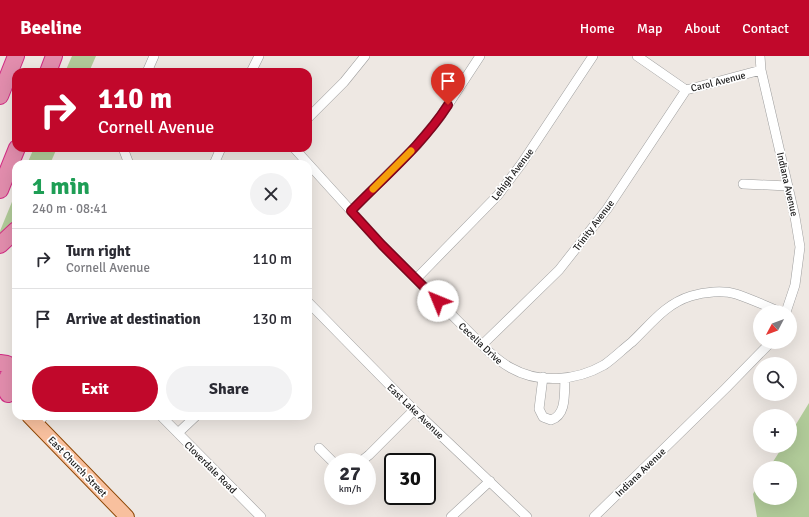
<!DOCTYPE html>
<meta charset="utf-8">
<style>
body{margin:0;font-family:Signika,sans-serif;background:#f2f2f3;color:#2b2b33;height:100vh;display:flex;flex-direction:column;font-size:15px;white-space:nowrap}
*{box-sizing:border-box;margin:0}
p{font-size:13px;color:#7c7c81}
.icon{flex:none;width:22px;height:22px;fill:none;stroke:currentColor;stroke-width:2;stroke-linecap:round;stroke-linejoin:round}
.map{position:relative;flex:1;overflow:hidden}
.details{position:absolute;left:12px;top:104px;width:300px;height:260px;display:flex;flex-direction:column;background:#fff;border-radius:12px;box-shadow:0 4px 16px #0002}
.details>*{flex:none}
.hud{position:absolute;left:12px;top:12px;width:300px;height:84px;border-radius:12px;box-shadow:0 4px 16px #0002;background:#c1082b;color:#fff;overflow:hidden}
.needle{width:26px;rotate:229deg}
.controls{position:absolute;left:753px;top:249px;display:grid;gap:8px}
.controls a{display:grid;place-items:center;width:44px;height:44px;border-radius:50%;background:#fff;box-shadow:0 4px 16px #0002;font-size:20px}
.speed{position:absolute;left:324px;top:397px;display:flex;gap:8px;font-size:20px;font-weight:700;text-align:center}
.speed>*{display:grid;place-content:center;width:52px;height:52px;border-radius:50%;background:#fff;box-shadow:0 4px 16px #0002;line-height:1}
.speed small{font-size:10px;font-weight:400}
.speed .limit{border:2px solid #111;border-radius:6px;background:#fff;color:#111}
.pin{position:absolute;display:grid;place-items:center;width:34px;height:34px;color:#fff;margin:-41px -17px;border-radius:50% 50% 50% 0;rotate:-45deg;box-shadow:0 0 4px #0007}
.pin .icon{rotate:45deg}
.me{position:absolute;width:44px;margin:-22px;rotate:315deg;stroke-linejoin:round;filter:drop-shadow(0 0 3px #0008)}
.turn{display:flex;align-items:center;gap:14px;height:84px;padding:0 20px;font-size:18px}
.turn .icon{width:52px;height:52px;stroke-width:2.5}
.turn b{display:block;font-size:28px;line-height:34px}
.round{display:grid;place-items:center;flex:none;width:42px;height:42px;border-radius:21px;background:#f2f2f3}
.head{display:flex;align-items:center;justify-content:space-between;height:68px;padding:0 20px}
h1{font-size:24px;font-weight:700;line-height:30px;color:#1e9e55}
.cta{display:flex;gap:8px;margin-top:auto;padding:8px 20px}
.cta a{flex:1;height:46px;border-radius:24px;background:#c1082b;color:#fff;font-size:16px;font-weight:700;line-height:46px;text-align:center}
.cta a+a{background:#f2f2f3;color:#2b2b33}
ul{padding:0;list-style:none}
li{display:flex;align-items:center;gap:12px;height:60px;padding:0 20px;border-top:1px solid #e1e1e2}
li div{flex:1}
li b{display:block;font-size:15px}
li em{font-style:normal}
header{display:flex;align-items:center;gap:24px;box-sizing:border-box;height:56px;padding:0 20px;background:#c1082b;color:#fff}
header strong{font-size:19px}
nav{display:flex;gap:22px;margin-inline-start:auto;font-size:14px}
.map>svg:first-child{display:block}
</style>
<header>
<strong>Beeline</strong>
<nav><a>Home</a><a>Map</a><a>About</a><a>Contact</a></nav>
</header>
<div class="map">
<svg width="809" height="461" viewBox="0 0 809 461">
<rect width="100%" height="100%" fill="#eee8e3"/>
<path fill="#b1cb99" d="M72,0h24l-7,16h-24z
M34,92h23l-7,16h-23z
M16,136v33l-16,13v-7z
M809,347v114h-52l-4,-23 7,-12v16h30v-30h-21l14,-22h7v-12z"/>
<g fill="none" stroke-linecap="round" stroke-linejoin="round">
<g stroke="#9e9e9e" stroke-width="10">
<path id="minor" d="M637,0l49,34 75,-20
M760,0l1,14 34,147 5,30 -5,38 -9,27
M147,16l7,-16
M251,16l8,-16
M308,62l36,-36 21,-26
M123,92l6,16
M294,92l88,97 100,100c9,9 18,17 29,23 28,16 65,13 93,-3 9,-6 19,-16 28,-23 19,-18 33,-38 59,-46 13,-4 32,-6 45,-2 15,5 30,12 45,18
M214,108l7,-16
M743,128l45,2
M351,155l66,-66 23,-28 40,-61
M416,223l82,-84 24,-32 71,-107
M308,246l106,108 113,107
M482,289l77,-75 48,-61 79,-119
M543,321l-4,32 4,8 8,3c16,-5 13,-27 14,-42
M161,360l100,101
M37,367l7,-7
M178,377l18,-17
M319,392l14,14
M360,406l9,-7 45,-45
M451,461l39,-36
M594,461l132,-129 45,-46"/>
</g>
<g stroke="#8f4806" stroke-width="16">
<path id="primary" d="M29,360l98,101"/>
</g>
<g stroke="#d12b83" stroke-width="18">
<path id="motorway" d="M48,16l6,-16
M0,40l16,-40
M0,134l17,-42
M0,189l16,-15
M0,307l7,1
M8,338c-5,-13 0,-19 8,-29"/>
</g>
<use href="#minor" stroke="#fff" stroke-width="9"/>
<use href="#primary" stroke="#f8c09e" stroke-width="14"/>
<use href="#motorway" stroke="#e28dad" stroke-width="16"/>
</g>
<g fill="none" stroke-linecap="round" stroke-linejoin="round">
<g stroke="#7d051c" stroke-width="10">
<path id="route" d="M438,245l-56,-56 -31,-34c33,-34 72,-67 97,-106"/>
</g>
<use href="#route" stroke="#c1082b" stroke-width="7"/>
<path stroke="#f59e0b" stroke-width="7" d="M373,133l38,-38"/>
</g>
<g text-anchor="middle" stroke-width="3.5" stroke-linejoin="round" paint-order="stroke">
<g font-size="10" fill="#1d1d1d" stroke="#fff">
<text transform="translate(718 25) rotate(-14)" y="4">Carol Avenue</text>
<text transform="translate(512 118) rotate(-53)" y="4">Lehigh Avenue</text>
<text transform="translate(788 128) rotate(77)" y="4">Indiana Avenue</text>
<text transform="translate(593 169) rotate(-53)" y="4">Trinity Avenue</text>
<text transform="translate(481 287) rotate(43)" y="4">Cecelia Drive</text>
<text transform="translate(416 355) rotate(44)" y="4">East Lake Avenue</text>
<text transform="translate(78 410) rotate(46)" y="4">East Church Street</text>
<text transform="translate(211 411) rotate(45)" y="4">Cloverdale Road</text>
<text transform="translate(640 416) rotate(-44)" y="4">Indiana Avenue</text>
</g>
</g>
</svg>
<div class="controls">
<a><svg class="needle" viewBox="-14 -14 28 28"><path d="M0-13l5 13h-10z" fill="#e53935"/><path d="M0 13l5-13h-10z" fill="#7c7c81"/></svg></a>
<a><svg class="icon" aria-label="search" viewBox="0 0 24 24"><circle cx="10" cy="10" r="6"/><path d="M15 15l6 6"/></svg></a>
<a>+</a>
<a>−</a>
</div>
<div class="speed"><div>27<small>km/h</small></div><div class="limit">30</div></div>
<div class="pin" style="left:448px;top:49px;background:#d93025"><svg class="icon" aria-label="arrive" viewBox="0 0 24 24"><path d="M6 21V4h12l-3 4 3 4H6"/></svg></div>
<svg class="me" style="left:438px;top:245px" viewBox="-20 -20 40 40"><circle r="19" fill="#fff"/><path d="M0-13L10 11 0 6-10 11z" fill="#c1082b"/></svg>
<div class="hud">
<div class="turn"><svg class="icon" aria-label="right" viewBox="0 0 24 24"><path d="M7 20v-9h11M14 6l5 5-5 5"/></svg><div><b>110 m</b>Cornell Avenue</div></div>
</div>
<section class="details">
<div class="head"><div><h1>1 min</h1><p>240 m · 08:41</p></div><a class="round"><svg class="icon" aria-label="close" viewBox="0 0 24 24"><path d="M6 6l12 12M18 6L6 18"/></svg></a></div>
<ul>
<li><svg class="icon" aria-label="right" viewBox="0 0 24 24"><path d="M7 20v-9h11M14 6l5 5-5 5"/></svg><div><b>Turn right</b><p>Cornell Avenue</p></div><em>110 m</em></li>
<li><svg class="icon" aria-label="arrive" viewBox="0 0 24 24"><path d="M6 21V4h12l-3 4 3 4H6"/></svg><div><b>Arrive at destination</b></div><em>130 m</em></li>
</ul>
<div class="cta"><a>Exit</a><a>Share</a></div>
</section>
</div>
